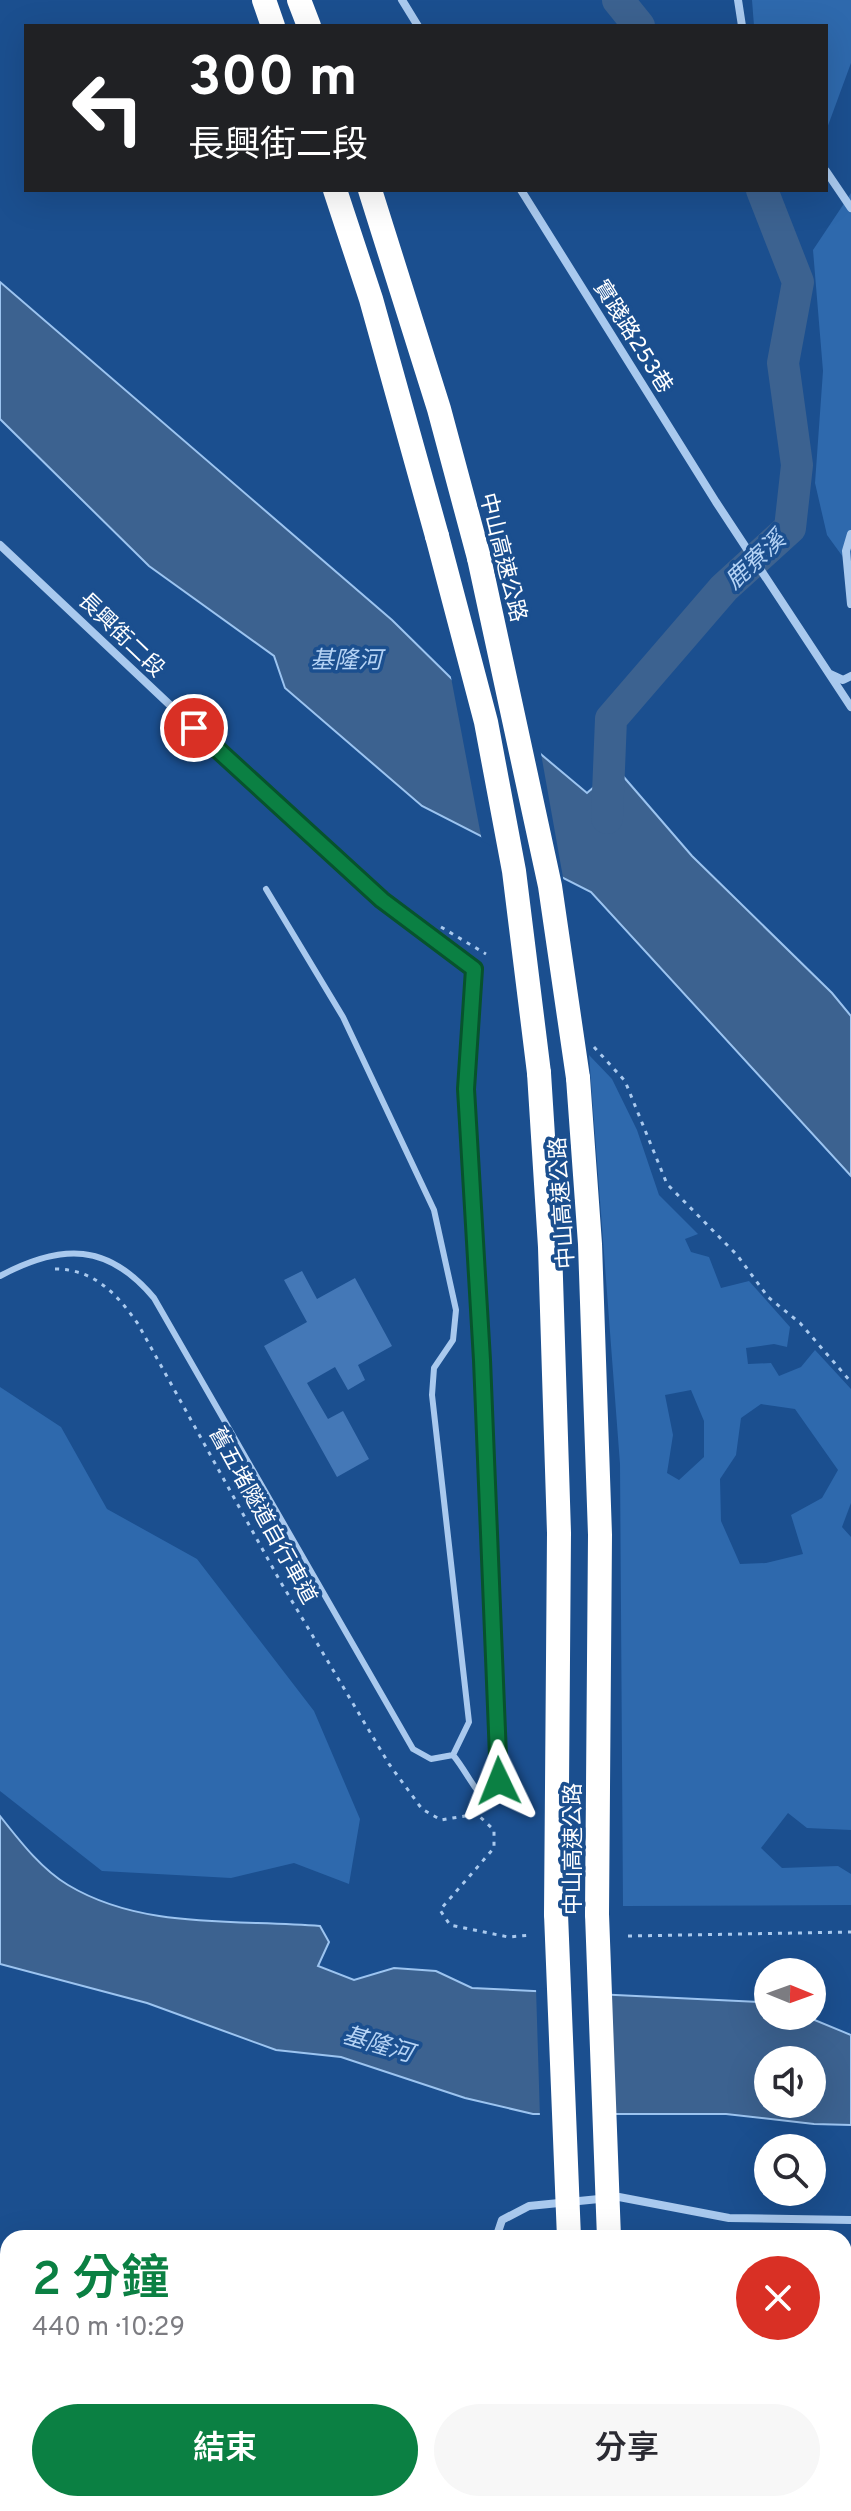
<!DOCTYPE html>
<html lang="zh-TW">
<meta charset="utf-8">
<style>
body{margin:0;font-family:Overpass,"Noto Sans TC",sans-serif;background:#f7f7f7;color:#2b2b33;height:100vh;display:flex;flex-direction:column;font-size:30px;white-space:nowrap}
*{box-sizing:border-box;margin:0}
p{font-size:26px;color:#7c7c81}
.icon{flex:none;width:44px;height:44px;fill:none;stroke:currentColor;stroke-width:2;stroke-linecap:round;stroke-linejoin:round}
.map{position:relative;flex:1;overflow:hidden}
.panel{position:absolute;left:0px;top:2230px;width:852px;height:282px;display:flex;flex-direction:column;background:#fff;border-radius:24px 24px 0 0;box-shadow:0 8px 32px #0002}
.panel>*{flex:none}
.hud{position:absolute;left:24px;top:24px;width:804px;height:168px;border-radius:0px;box-shadow:0 8px 32px #0002;background:#202124;color:#fff;overflow:hidden}
.needle{width:52px;rotate:91deg}
.controls{position:absolute;left:754px;top:1958px;display:grid;gap:16px}
.controls a{display:grid;place-items:center;width:72px;height:72px;border-radius:50%;background:#fff;box-shadow:0 8px 32px #0002;font-size:40px}
.pin{position:absolute;display:grid;place-items:center;width:68px;height:68px;color:#fff;margin:-34px;border:4px solid #fff;border-radius:50%;box-shadow:0 2px 8px #0007}
.me{position:absolute;width:88px;margin:-44px;rotate:358deg;stroke-linejoin:round;filter:drop-shadow(0 0 6px #0008)}
.turn{display:flex;align-items:center;gap:28px;height:168px;padding:0 32px;font-size:36px}
.turn .icon{width:104px;height:104px;stroke-width:2.5}
.turn b{display:block;font-size:56px;line-height:68px}
.round{display:grid;place-items:center;flex:none;width:84px;height:84px;border-radius:42px;background:#f7f7f7}
.headline{display:flex;align-items:center;justify-content:space-between;height:136px;padding:0 32px}
h1{font-size:48px;font-weight:600;line-height:60px;color:#0b8043}
.cta{display:flex;gap:16px;margin-top:auto;padding:16px 32px}
.cta a{flex:1;height:92px;border-radius:48px;background:#0b8043;color:#fff;font-size:32px;font-weight:600;line-height:92px;text-align:center}
.cta a+a{background:#f7f7f7;color:#2b2b33}
.map>svg:first-child{display:block}
</style>
<div class="map">
<svg width="851" height="2511" viewBox="0 0 851 2511">
<rect width="100%" height="100%" fill="#1b4f8f"/>
<path fill="#2e69ad" fill-rule="evenodd" d="M752,0h99v63l-25,68v-105h-72z
M851,193v375l-24,-33 -12,-52 8,-112 -10,-121z
M589,1055l23,24 25,51 22,65 39,39 -13,5 6,13 18,5 12,31 28,-7 41,46 -3,20 -13,-3 -28,4 2,16 23,-1 8,13 22,-9 14,-17 36,39v114l-9,24 9,10v293l-44,-2 -19,-15 -27,35 21,20 56,-2 13,8v31l-228,1 -3,-442zM691,1390l13,31v36l-25,23 -12,-7 6,-38 -8,-40zM761,1404l34,5 43,61 -16,28 -31,17 12,39 -37,9 -26,1 -19,-43 -1,-42 16,-24 5,-37z
M0,1387l61,40 46,82 90,50 117,152 46,108 -11,65 -55,-21 -63,15 -129,-7 -102,-80z
M851,2374v137h-124l-1,-7h118v-127z"/>
<path fill="#3c6290" stroke="#9cc4f0" stroke-width="2" fill-rule="evenodd" d="M0,282l392,338 64,63 131,110 29,-25 76,88 140,137 19,23v160l-260,-284 -169,-86 -137,-118 -11,-32 -125,-90 -149,-147z
M0,1816c19,24 41,53 68,69 75,45 168,34 252,41l9,16 -11,24 36,14 40,-12 42,3 36,17 287,14 9,3v11h37l46,19v90l-37,-1 -88,-10h-193l-68,-16 -124,-41 -65,-7 -129,-47 -147,-39zM768,2060h44v44h-44z"/>
<path fill="#1b4f8f" d="M450,672l90,76 24,135 -82,-42z
M536,1988l73,4 5,126h-74z"/>
<g fill="none" stroke-linecap="round" stroke-linejoin="round">
<path stroke="#9cc4f0" stroke-width="5" d="M844,2389l7,-2
M716,2511l1,-7"/>
<path stroke="#3c6290" stroke-width="32" d="M618,0l21,26
M607,818l4,-99 113,-131 66,-60 7,-63 -14,-102 15,-81 -36,-92"/>
</g>
<path fill="#4478b7" d="M302,1271l15,28 38,-21 37,68 -34,19 7,15 -17,10 -13,-23 -28,16 21,36 15,-8 26,48 -32,18 -73,-131 43,-24 -23,-42z"/>
<g fill="none" stroke-linecap="round" stroke-linejoin="round">
<path stroke="#a9c9ee" stroke-width="3" stroke-dasharray="4 6" stroke-linecap="butt" d="M441,927l45,27
M594,1047l31,34 42,103 70,71 31,42 32,26 51,59
M55,1269c39,0 62,25 83,55l142,257 109,183 33,45 19,11 36,-6 17,16v18l-54,62 10,15 58,12 23,-2
M628,1936l223,-4"/>
<path stroke="#a9c9ee" stroke-width="6" d="M0,1276c62,-33 108,-33 154,22l259,451 18,10 22,-4 16,-33 -37,-327 2,-27 19,-28 3,-30 -22,-100 -91,-193 -77,-128
M453,1755c14,17 21,36 37,50l9,-24"/>
<path stroke="#a9c9ee" stroke-width="8" d="M402,0l16,26
M738,0l4,26
M826,171l25,37
M521,190l195,312 135,205
M851,534l-5,17 5,53
M0,545l324,305 90,76 60,43 -8,120 16,271 17,421
M830,674l13,6 8,-4
M496,2238l6,-18 27,-14 90,-9 110,21 122,2
M5,2511l3,-15"/>
<path stroke="#fff" stroke-width="24" d="M264,0l9,26
M299,0l10,26
M335,190l36,109 66,237
M370,190l69,219 40,149
M539,1073l11,174 9,286 -3,381
M578,1078l12,166 10,291 -3,379
M589,2504l1,7
M628,2504l1,7"/>
<path stroke="#fff" stroke-width="24" d="M437,536l49,186 28,149 25,202
M479,558l71,328 28,192
M556,1914l13,324
M597,1914l12,324"/>
</g>
<g fill="none" stroke-linecap="round" stroke-linejoin="round">
<g stroke="#07532c" stroke-width="20">
<path id="route" d="M194,728l188,172 92,69 -8,120 16,271 17,421"/>
</g>
<use href="#route" stroke="#0b8043" stroke-width="14"/>
</g>
<g text-anchor="middle" stroke-width="7" stroke-linejoin="round" paint-order="stroke">
<g font-size="22" fill="#fff" stroke="#1b4f8f">
<text transform="translate(634 336) rotate(58)" y="8">實踐路253巷</text>
<text transform="translate(504 557) rotate(76)" y="8">中山高速公路</text>
<text transform="translate(122 634) rotate(44)" y="8">長興街二段</text>
<text transform="translate(561 1203) rotate(-94)" y="8">中山高速公路</text>
<text transform="translate(264 1515) rotate(61)" y="8">舊五堵隧道自行車道</text>
<text transform="translate(572 1849) rotate(-90)" y="8">中山高速公路</text>
</g>
<g font-size="24" font-style="italic" fill="#b5d3f5" stroke="#1b4f8f">
<text transform="translate(755 560) rotate(-43)" y="8">鹿寮溪</text>
<text x="346" y="668">基隆河</text>
<text transform="translate(378 2044) rotate(16)" y="8">基隆河</text>
</g>
</g>
</svg>
<div class="controls">
<a><svg class="needle" viewBox="-14 -14 28 28"><path d="M0-13l5 13h-10z" fill="#e53935"/><path d="M0 13l5-13h-10z" fill="#7c7c81"/></svg></a>
<a><svg class="icon" aria-label="sound" viewBox="0 0 24 24"><path d="M4 9h4l5-4v14l-5-4H4zM17 9q2 3 0 6"/></svg></a>
<a><svg class="icon" aria-label="search" viewBox="0 0 24 24"><circle cx="10" cy="10" r="6"/><path d="M15 15l6 6"/></svg></a>
</div>
<div class="pin" style="left:194px;top:728px;background:#d93025"><svg class="icon" aria-label="arrive" viewBox="0 0 24 24"><path d="M6 21V4h12l-3 4 3 4H6"/></svg></div>
<svg class="me" style="left:499px;top:1781px" viewBox="-20 -20 40 40"><path d="M0-17L14 15 0 8-14 15z" fill="#0b8043" stroke="#fff" stroke-width="4"/></svg>
<div class="hud">
<div class="turn"><svg class="icon" aria-label="left" viewBox="0 0 24 24"><path d="M17 20v-9H6M10 6l-5 5 5 5"/></svg><div><b>300 m</b>長興街二段</div></div>
</div>
<section class="panel">
<div class="headline"><div><h1>2 分鐘</h1><p>440 m · 10:29</p></div><a class="round" style="background:#d93025;color:#fff"><svg class="icon" aria-label="close" viewBox="0 0 24 24"><path d="M6 6l12 12M18 6L6 18"/></svg></a></div>
<div class="cta"><a>結束</a><a>分享</a></div>
</section>
</div>
